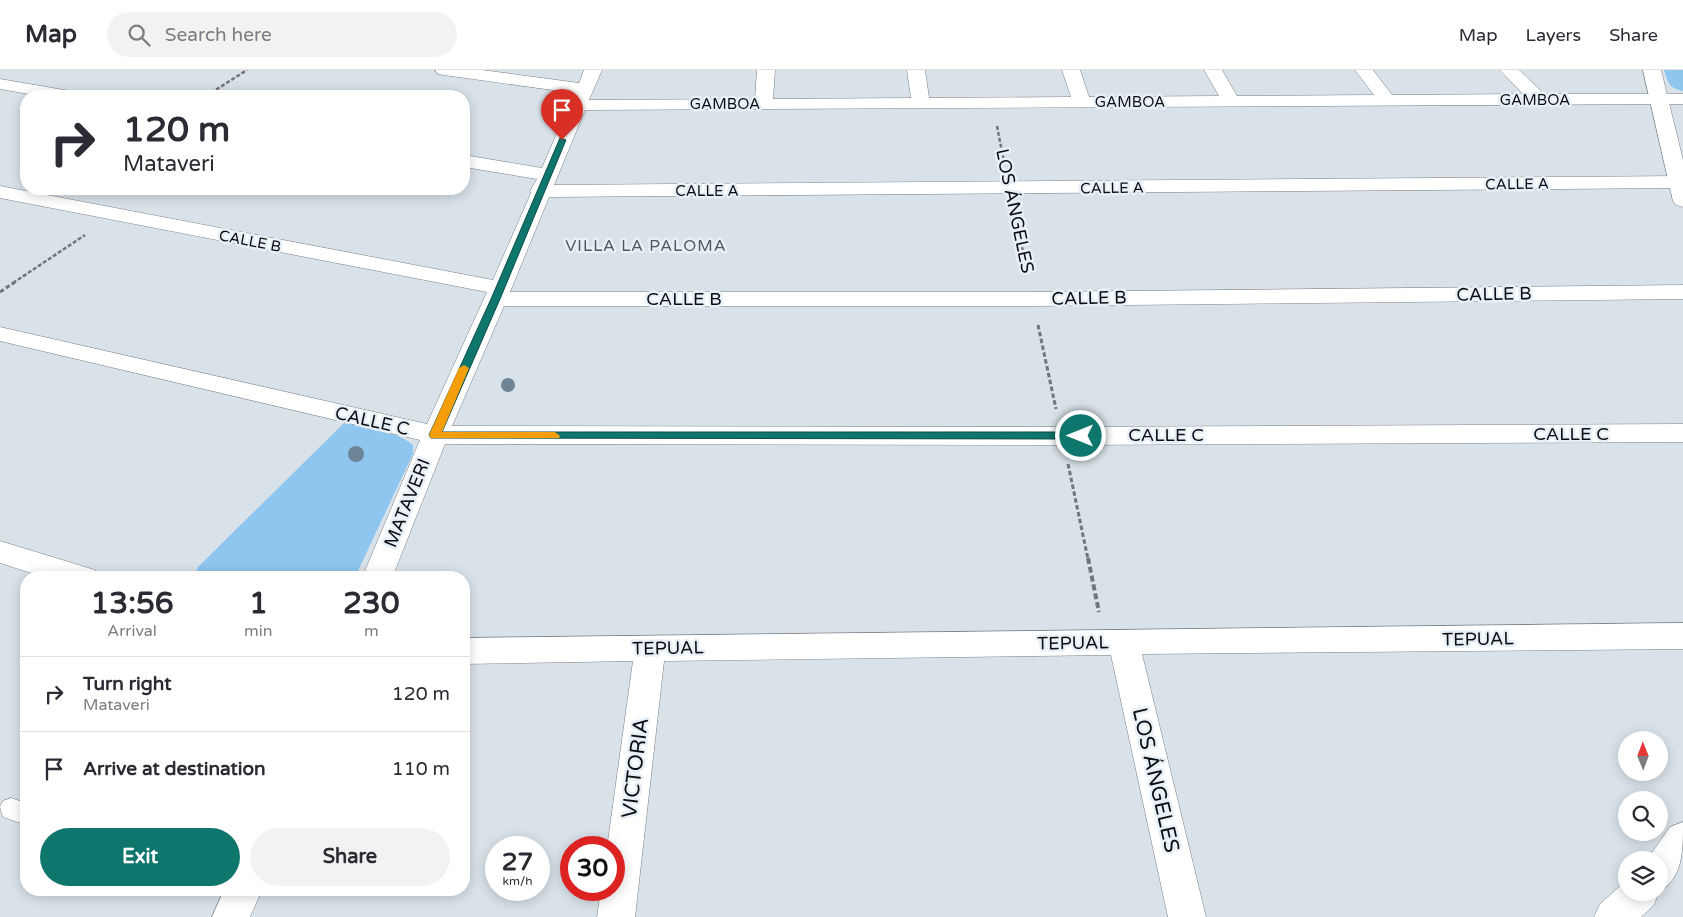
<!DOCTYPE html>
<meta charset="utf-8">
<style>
body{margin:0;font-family:"Varela Round",sans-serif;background:#f2f2f3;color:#2b2b33;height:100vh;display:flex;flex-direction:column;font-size:19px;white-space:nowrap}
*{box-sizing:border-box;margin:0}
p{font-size:16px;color:#7c7c81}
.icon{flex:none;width:28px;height:28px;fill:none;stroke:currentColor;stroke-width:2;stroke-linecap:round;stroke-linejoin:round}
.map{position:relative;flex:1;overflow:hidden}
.side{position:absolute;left:20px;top:501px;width:450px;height:325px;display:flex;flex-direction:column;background:#fff;border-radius:20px;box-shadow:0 2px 12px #0003}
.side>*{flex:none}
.banner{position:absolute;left:20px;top:20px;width:450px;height:105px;border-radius:20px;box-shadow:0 2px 12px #0003;background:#fff;color:#2b2b33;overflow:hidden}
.needle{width:32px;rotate:359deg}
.tools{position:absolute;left:1618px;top:661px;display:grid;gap:10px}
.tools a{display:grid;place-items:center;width:50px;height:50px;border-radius:50%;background:#fff;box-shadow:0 2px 12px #0003;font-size:25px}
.speed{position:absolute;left:485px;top:766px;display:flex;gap:10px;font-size:25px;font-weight:700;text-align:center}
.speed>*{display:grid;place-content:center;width:65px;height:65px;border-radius:50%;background:#fff;box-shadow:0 2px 12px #0003;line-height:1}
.speed small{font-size:12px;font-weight:400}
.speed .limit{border:8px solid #d22;background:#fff;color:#111}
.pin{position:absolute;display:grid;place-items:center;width:42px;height:42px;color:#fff;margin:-51px -21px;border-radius:50% 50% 50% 0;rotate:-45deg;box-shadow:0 0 5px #0007}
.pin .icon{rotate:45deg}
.me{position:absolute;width:55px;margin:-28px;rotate:270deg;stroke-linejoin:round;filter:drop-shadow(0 0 4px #0008)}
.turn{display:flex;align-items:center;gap:18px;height:105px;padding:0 20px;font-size:22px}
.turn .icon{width:65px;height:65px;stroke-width:2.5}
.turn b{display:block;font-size:35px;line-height:42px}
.eta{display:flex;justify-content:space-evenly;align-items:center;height:85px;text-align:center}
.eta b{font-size:30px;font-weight:700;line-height:35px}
.cta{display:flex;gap:10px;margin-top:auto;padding:10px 20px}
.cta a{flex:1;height:58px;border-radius:30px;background:#0f766e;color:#fff;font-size:20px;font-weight:700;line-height:58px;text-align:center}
.cta a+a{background:#f2f2f3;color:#2b2b33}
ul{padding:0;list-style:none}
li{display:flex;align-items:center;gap:15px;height:75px;padding:0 20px;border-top:1px solid #e1e1e2}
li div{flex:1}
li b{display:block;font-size:19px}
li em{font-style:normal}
header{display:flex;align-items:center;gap:30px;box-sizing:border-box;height:70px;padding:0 25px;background:#fff;border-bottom:1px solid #e1e1e2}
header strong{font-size:24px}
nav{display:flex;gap:28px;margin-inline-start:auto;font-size:18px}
.search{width:350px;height:45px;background:#f2f2f3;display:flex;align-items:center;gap:12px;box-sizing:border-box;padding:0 18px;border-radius:28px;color:#7c7c81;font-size:19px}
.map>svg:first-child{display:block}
</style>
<header>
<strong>Map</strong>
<div class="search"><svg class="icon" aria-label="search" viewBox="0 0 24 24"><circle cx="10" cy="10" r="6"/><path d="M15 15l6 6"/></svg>Search here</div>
<nav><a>Map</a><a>Layers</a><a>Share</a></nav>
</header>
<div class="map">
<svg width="1683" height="847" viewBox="0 0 1683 847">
<rect width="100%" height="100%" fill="#d9e2e9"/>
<path fill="#8ec6f0" d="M1664,0h19v21c-14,-3 -15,-8 -19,-21z
M344,353c22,5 51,7 69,22v9l-58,123h-161l4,-10z"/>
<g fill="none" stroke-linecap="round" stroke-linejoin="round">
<g stroke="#788086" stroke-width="1">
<path id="lane" d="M11,728l15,5v22l-23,-8 -3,-10 3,-6z"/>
</g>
<g stroke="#788086" stroke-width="1">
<path id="street" d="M435,0h47l97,13 5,-13h18l-13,30 166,-1 2,-29h18l-2,29 138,-1 -4,-28h18l4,28 142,-1 -9,-27h18l9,27 130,-1 -15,-26h18l15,26 137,-1 -19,-25h18l19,25 131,-1 -23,-24h19l25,24h139v10l-1098,6 -31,75 1129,-9v12l-1134,9 -39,95h523l650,-7v14l-650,7h-529l-52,120 610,1 621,-3v18l-621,3 -617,-1 -53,134h-30l58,-138 -420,-99v-14l427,97 60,-132 -487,-94v-12l493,94 38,-87 -1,-2 7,-12 -73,-12v-12l78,13 32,-75 -130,-18 -6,-1z
M0,9l70,12 6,1 3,4h-39l-40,-7z
M0,471l95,29 5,8h-53l-47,-15z
M1683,553v26l-541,5 64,263h-38l-57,-262 -447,6 -29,256h-38l4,-27h13v-42h-7l26,-187 -169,3v-26z
M224,820h38l-12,27h-38z"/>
</g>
<g stroke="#788086" stroke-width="1">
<path id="secondary" d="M1643,0h18l22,90v47l-7,-2 -3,-4z
M1683,752c0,29 0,57 -24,69l-5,14 -13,12h-47l6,-13 26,-23v11h33v-32h-12l23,-33z"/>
</g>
<path stroke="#70767a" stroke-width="2.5" stroke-dasharray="4 2" stroke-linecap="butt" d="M206,26l41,-26
M997,56l7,36
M1015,142l12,60
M13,213l72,-48"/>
<path stroke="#70767a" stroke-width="3" stroke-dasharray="4.5 2.5" stroke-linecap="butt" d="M0,222l15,-10
M1038,255l18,84
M1068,394l20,95"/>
<path stroke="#70767a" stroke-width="4" stroke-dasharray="6 3" stroke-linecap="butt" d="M1088,488l11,54"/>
<use href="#lane" fill="#fff" fill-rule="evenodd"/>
<use href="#street" fill="#fff" fill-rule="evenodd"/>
<use href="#secondary" fill="#fff" fill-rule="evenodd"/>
</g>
<g fill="#6c8495">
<circle cx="508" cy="315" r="7"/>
<circle cx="356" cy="384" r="8"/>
</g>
<path fill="#0f766e" stroke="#0a4d48" d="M560,68l6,2 -66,159 -58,133h639l6,4 -6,3 -650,-1 -2,-3 62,-136z"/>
<path fill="#f59e0b" d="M464,295l5,3 -27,64h113l5,4 -1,2h-128l-2,-3 30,-67z"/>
<g text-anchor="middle" stroke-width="5" stroke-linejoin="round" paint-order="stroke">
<g font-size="15" fill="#0b0e10" stroke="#e7eff7">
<text x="1535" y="35">GAMBOA</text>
<text x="1130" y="37">GAMBOA</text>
<text x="725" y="39">GAMBOA</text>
<text transform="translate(1517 114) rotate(-1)" y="5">CALLE A</text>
<text transform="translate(1112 118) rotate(-1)" y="5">CALLE A</text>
<text x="707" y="126">CALLE A</text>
<text transform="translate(250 171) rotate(11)" y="5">CALLE B</text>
</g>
<g font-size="16" letter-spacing="1" fill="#4f575d" stroke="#e7eff7">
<text x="646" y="181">VILLA LA PALOMA</text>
</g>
<g font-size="18" fill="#0b0e10" stroke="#e7eff7">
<text transform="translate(1015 141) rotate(78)" y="6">LOS ÁNGELES</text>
<text transform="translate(1494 224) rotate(-1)" y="6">CALLE B</text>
<text transform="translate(1089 228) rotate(-1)" y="6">CALLE B</text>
<text x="684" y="235">CALLE B</text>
<text transform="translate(372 351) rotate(13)" y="6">CALLE C</text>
<text x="1571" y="370">CALLE C</text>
<text x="1166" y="371">CALLE C</text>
<text transform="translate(407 433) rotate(-68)" y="6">MATAVERI</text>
<text transform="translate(1478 569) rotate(-1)" y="6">TEPUAL</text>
<text transform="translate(1073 573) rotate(-1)" y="6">TEPUAL</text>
<text transform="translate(668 578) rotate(-1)" y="6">TEPUAL</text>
</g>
<g font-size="21" fill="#0b0e10" stroke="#e7eff7">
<text transform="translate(635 698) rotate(-83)" y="7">VICTORIA</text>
<text transform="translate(1156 710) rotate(77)" y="7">LOS ÁNGELES</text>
</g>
</g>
</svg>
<div class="tools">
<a><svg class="needle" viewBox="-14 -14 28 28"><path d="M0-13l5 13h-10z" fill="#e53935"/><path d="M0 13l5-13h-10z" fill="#7c7c81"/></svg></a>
<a><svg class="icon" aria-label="search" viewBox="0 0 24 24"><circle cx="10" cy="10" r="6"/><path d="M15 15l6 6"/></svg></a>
<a><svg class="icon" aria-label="layers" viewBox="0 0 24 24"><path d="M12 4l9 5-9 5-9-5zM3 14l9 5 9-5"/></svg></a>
</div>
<div class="speed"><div>27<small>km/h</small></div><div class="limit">30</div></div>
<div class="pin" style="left:562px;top:70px;background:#d93025"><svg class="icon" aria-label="arrive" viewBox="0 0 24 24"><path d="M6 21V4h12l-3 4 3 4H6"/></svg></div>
<svg class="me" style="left:1081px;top:366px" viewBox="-20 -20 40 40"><circle r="17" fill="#0f766e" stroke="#fff" stroke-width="3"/><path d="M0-11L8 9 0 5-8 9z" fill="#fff"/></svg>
<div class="banner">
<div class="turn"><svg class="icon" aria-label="right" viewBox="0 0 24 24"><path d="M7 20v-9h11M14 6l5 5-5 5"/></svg><div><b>120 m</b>Mataveri</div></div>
</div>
<section class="side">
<div class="eta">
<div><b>13:56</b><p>Arrival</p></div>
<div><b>1</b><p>min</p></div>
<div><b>230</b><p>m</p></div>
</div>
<ul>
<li><svg class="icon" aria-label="right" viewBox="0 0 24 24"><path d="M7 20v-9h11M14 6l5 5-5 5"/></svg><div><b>Turn right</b><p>Mataveri</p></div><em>120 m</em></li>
<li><svg class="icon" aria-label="arrive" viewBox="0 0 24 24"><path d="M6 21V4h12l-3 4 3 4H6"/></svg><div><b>Arrive at destination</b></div><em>110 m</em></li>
</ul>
<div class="cta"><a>Exit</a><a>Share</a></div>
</section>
</div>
